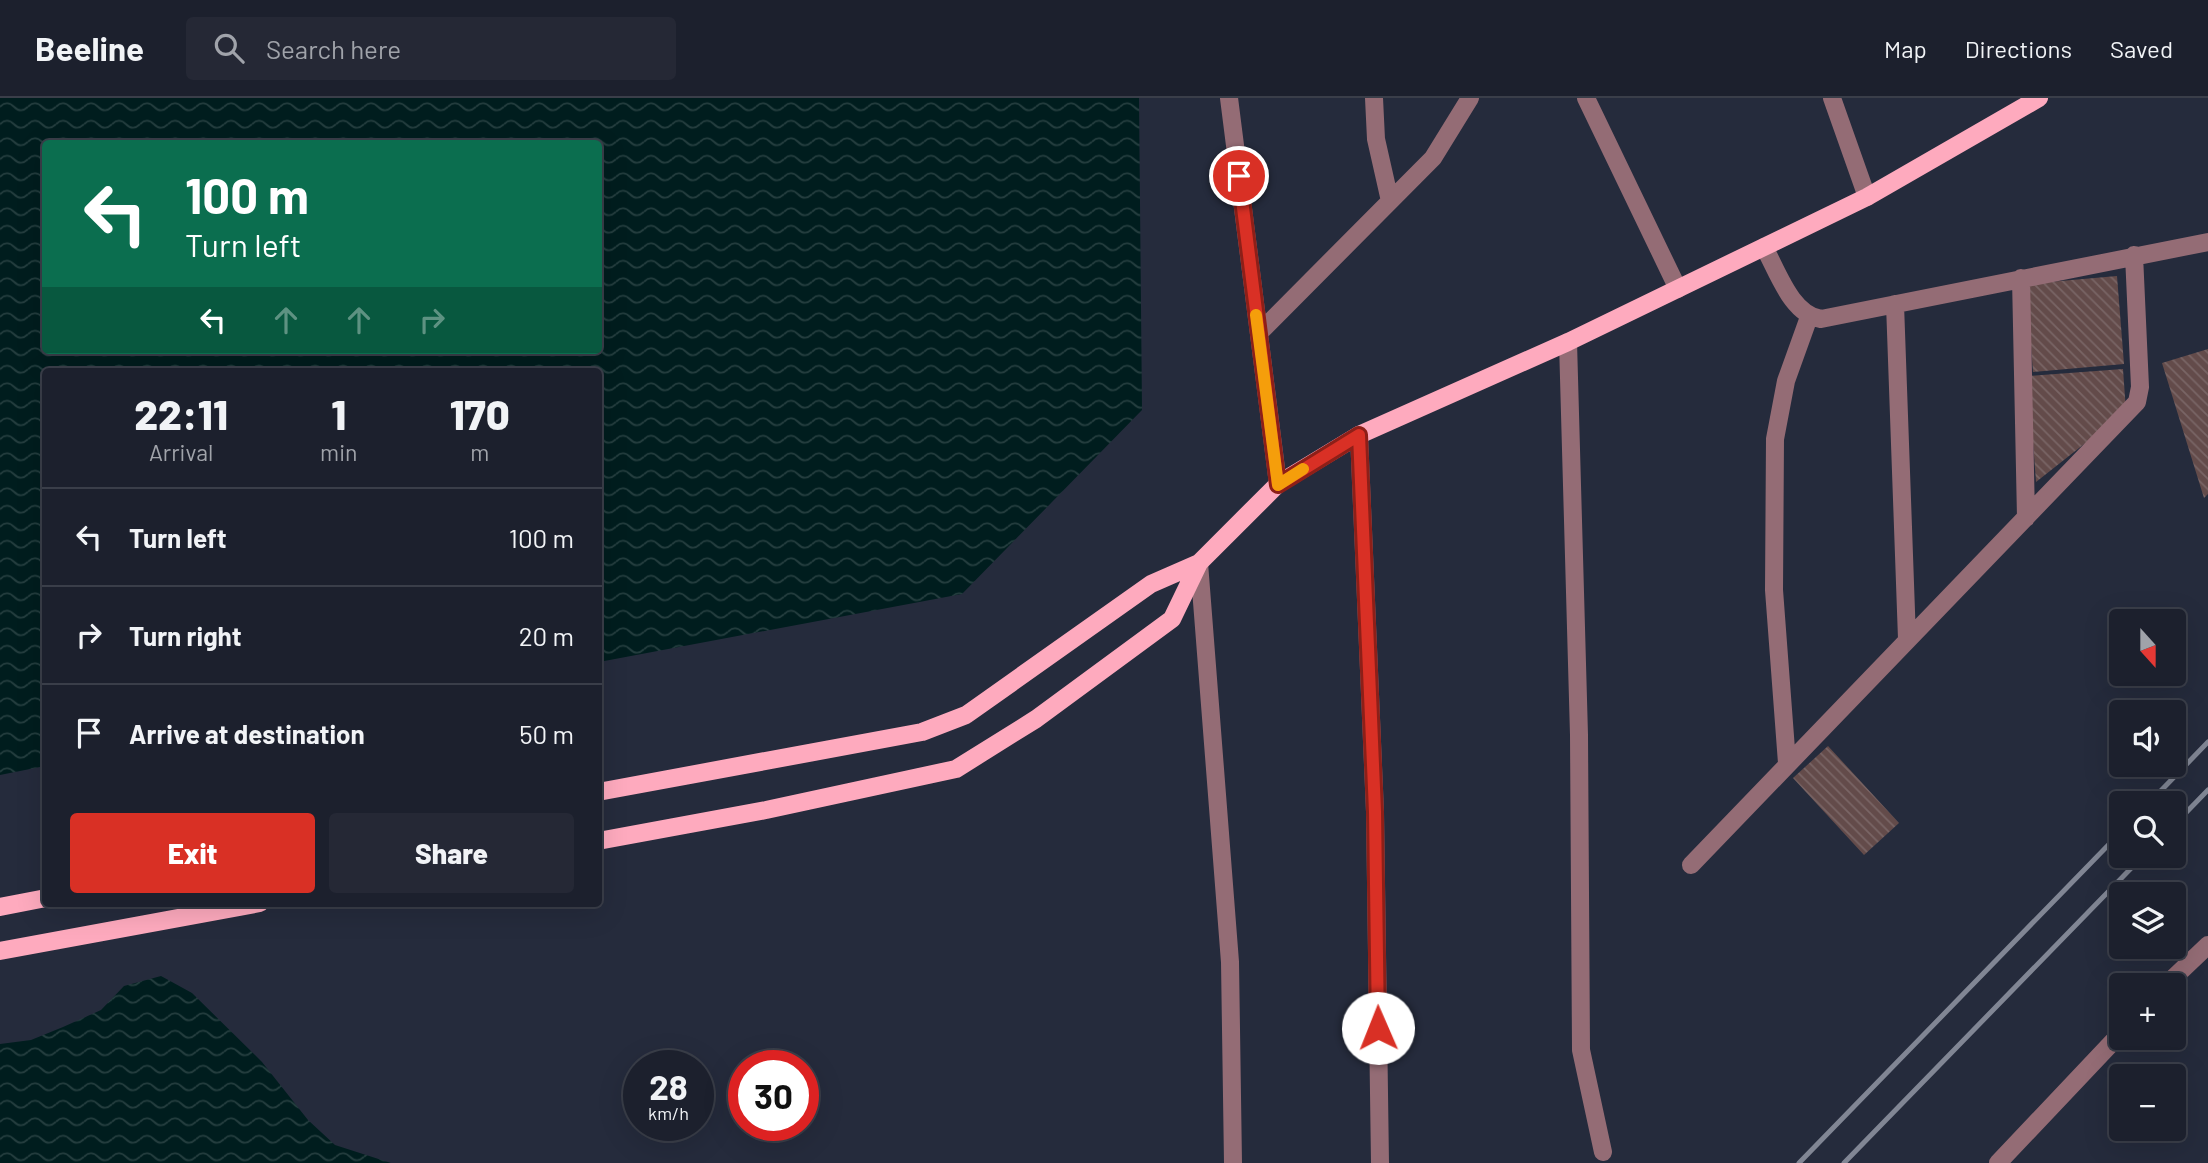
<!DOCTYPE html>
<meta charset="utf-8">
<style>
body{margin:0;font-family:Barlow,sans-serif;background:#252835;color:#f1f3f6;height:100vh;display:flex;flex-direction:column;font-size:26px;white-space:nowrap}
*{box-sizing:border-box;margin:0}
p{font-size:23px;color:#a0a3aa}
.icon{flex:none;width:38px;height:38px;fill:none;stroke:currentColor;stroke-width:2;stroke-linecap:round;stroke-linejoin:round}
.map{position:relative;flex:1;overflow:hidden}
.drawer{position:absolute;left:42px;top:270px;width:560px;height:539px;display:flex;flex-direction:column;background:#1c202d;border-radius:7px;box-shadow:0 7px 28px #0002,0 0 0 2px #3a3e49}
.drawer>*{flex:none}
.top-card{position:absolute;left:42px;top:42px;width:560px;height:214px;border-radius:7px;box-shadow:0 7px 28px #0002,0 0 0 2px #3a3e49;background:#0b6e4f;color:#fff;overflow:hidden}
.needle{width:46px;rotate:159deg}
.buttons{position:absolute;left:2109px;top:511px;display:grid;gap:14px}
.buttons a{display:grid;place-items:center;width:77px;height:77px;border-radius:7px;background:#1c202d;box-shadow:0 7px 28px #0002,0 0 0 2px #3a3e49;font-size:35px}
.speed{position:absolute;left:623px;top:952px;display:flex;gap:14px;font-size:35px;font-weight:700;text-align:center}
.speed>*{display:grid;place-content:center;width:91px;height:91px;border-radius:50%;background:#1c202d;box-shadow:0 7px 28px #0002,0 0 0 2px #3a3e49;line-height:1}
.speed small{font-size:18px;font-weight:400}
.speed .limit{border:10px solid #d22;background:#fff;color:#111}
.pin{position:absolute;display:grid;place-items:center;width:60px;height:60px;color:#fff;margin:-30px;border:4px solid #fff;border-radius:50%;box-shadow:0 2px 7px #0007}
.me{position:absolute;width:77px;margin:-38px;rotate:359deg;stroke-linejoin:round;filter:drop-shadow(0 0 5px #0008)}
.turn{display:flex;align-items:center;gap:24px;height:147px;padding:0 28px;font-size:32px}
.turn .icon{width:91px;height:91px;stroke-width:2.5}
.turn b{display:block;font-size:49px;line-height:60px}
.lanes{display:flex;align-items:center;height:66px;padding:0 28px;background:#0003;justify-content:center;gap:35px;direction:ltr}
.lanes .off{opacity:.35}
.eta{display:flex;justify-content:space-evenly;align-items:center;height:119px;text-align:center}
.eta b{font-size:42px;font-weight:800;line-height:49px}
.cta{display:flex;gap:14px;margin-top:auto;padding:14px 28px}
.cta a{flex:1;height:80px;border-radius:7px;background:#d93025;color:#fff;font-size:28px;font-weight:800;line-height:80px;text-align:center}
.cta a+a{background:#252835;color:#f1f3f6}
ul{padding:0;list-style:none}
li{display:flex;align-items:center;gap:21px;height:98px;padding:0 28px;border-top:2px solid #3a3e49}
li div{flex:1}
li b{display:block;font-size:26px}
li em{font-style:normal}
header{display:flex;align-items:center;gap:42px;box-sizing:border-box;height:98px;padding:0 35px;background:#1c202d;border-bottom:2px solid #3a3e49}
header strong{font-size:33px}
nav{display:flex;gap:38px;margin-inline-start:auto;font-size:24px}
.search{width:490px;height:63px;background:#252835;display:flex;align-items:center;gap:18px;box-sizing:border-box;padding:0 24px;border-radius:7px;color:#a0a3aa;font-size:26px}
.map>svg:first-child{display:block}
</style>
<header>
<strong>Beeline</strong>
<div class="search"><svg class="icon" aria-label="search" viewBox="0 0 24 24"><circle cx="10" cy="10" r="6"/><path d="M15 15l6 6"/></svg>Search here</div>
<nav><a>Map</a><a>Directions</a><a>Saved</a></nav>
</header>
<div class="map">
<svg width="2208" height="1065" viewBox="0 0 2208 1065">
<defs>
<pattern id="water-waves" width="16" height="10" patternUnits="userSpaceOnUse" patternTransform="scale(1.75)"><rect width="16" height="10" fill="#001d1e"/><path d="M0 5q4-4 8 0t8 0" fill="none" stroke="#253e3f"/></pattern>
<pattern id="building-back-hatch" width="6" height="6" patternUnits="userSpaceOnUse" patternTransform="scale(1.75)"><rect width="6" height="6" fill="#634b4a"/><path d="M-1 5l2 2M0 0l6 6M5-1l2 2" fill="none" stroke="#796565"/></pattern>
</defs>
<rect width="100%" height="100%" fill="#252b3c"/>
<path fill="url(#water-waves)" fill-rule="evenodd" d="M0,0h1139l3,312 -180,184 -363,68 -1,-291h-552l-1,395 -45,9zM46,46h552v206h-552z
M161,878l31,17 70,69 46,58 27,25 56,18h-391v-119l31,-4 32,-13 38,-17 23,-24z"/>
<path fill="url(#building-back-hatch)" d="M2117,178l7,88 -91,8 -7,-88z
M2208,251v145l-4,4 -42,-135z
M2123,271l3,42 -90,71 -8,-106z
M1828,648l71,77 -35,32 -71,-77z"/>
<g fill="none" stroke-linecap="round" stroke-linejoin="round">
<path stroke="#946c75" stroke-width="18" d="M1229,0l49,386
M1374,0l2,41 14,62
M1586,0l92,191
M1832,0l35,99
M1764,149c14,25 27,67 57,72l387,-77
M2021,180l5,240
M1895,206l12,335
M1259,235l174,-175 37,-60
M1568,244l11,393 2,315 22,102
M1359,337l16,377 5,351
M1199,465l31,399 3,201
M1787,665l-13,-173 1,-151 11,-58 23,-64
M1691,767l446,-463 3,-15 -6,-132
M2166,887l42,-40
M1998,1065l123,-130"/>
<path stroke="#feaabe" stroke-width="18" d="M598,694l324,-60 44,-17 185,-131 48,-21
M598,743l168,-31 190,-41 80,-50 136,-100 27,-56 79,-79 81,-49 209,-93 299,-145 172,-99
M0,809l46,-9
M0,853l260,-48"/>
<path stroke="#818694" stroke-width="5" d="M2149,705l59,-61
M2174,727l34,-35
M1799,1065l322,-331
M1844,1065l299,-307"/>
</g>
<g fill="none" stroke-linecap="round" stroke-linejoin="round">
<g stroke="#8d1f18" stroke-width="18">
<path id="route" d="M1239,78l39,309 81,-50 16,377 3,216"/>
</g>
<use href="#route" stroke="#d93025" stroke-width="12"/>
<path stroke="#f59e0b" stroke-width="12" d="M1256,217l22,170 25,-16"/>
</g>
</svg>
<div class="buttons">
<a><svg class="needle" viewBox="-14 -14 28 28"><path d="M0-13l5 13h-10z" fill="#e53935"/><path d="M0 13l5-13h-10z" fill="#a0a3aa"/></svg></a>
<a><svg class="icon" aria-label="sound" viewBox="0 0 24 24"><path d="M4 9h4l5-4v14l-5-4H4zM17 9q2 3 0 6"/></svg></a>
<a><svg class="icon" aria-label="search" viewBox="0 0 24 24"><circle cx="10" cy="10" r="6"/><path d="M15 15l6 6"/></svg></a>
<a><svg class="icon" aria-label="layers" viewBox="0 0 24 24"><path d="M12 4l9 5-9 5-9-5zM3 14l9 5 9-5"/></svg></a>
<a>+</a>
<a>−</a>
</div>
<div class="speed"><div>28<small>km/h</small></div><div class="limit">30</div></div>
<div class="pin" style="left:1239px;top:78px;background:#d93025"><svg class="icon" aria-label="arrive" viewBox="0 0 24 24"><path d="M6 21V4h12l-3 4 3 4H6"/></svg></div>
<svg class="me" style="left:1378px;top:930px" viewBox="-20 -20 40 40"><circle r="19" fill="#fff"/><path d="M0-13L10 11 0 6-10 11z" fill="#d93025"/></svg>
<div class="top-card">
<div class="turn"><svg class="icon" aria-label="left" viewBox="0 0 24 24"><path d="M17 20v-9H6M10 6l-5 5 5 5"/></svg><div><b>100 m</b>Turn left</div></div>
<div class="lanes"><svg class="icon" aria-label="left" viewBox="0 0 24 24"><path d="M17 20v-9H6M10 6l-5 5 5 5"/></svg><svg class="icon off" aria-label="ahead" viewBox="0 0 24 24"><path d="M12 20V5M6 11l6-6 6 6"/></svg><svg class="icon off" aria-label="ahead" viewBox="0 0 24 24"><path d="M12 20V5M6 11l6-6 6 6"/></svg><svg class="icon off" aria-label="right" viewBox="0 0 24 24"><path d="M7 20v-9h11M14 6l5 5-5 5"/></svg></div>
</div>
<section class="drawer">
<div class="eta">
<div><b>22:11</b><p>Arrival</p></div>
<div><b>1</b><p>min</p></div>
<div><b>170</b><p>m</p></div>
</div>
<ul>
<li><svg class="icon" aria-label="left" viewBox="0 0 24 24"><path d="M17 20v-9H6M10 6l-5 5 5 5"/></svg><div><b>Turn left</b></div><em>100 m</em></li>
<li><svg class="icon" aria-label="right" viewBox="0 0 24 24"><path d="M7 20v-9h11M14 6l5 5-5 5"/></svg><div><b>Turn right</b></div><em>20 m</em></li>
<li><svg class="icon" aria-label="arrive" viewBox="0 0 24 24"><path d="M6 21V4h12l-3 4 3 4H6"/></svg><div><b>Arrive at destination</b></div><em>50 m</em></li>
</ul>
<div class="cta"><a>Exit</a><a>Share</a></div>
</section>
</div>
